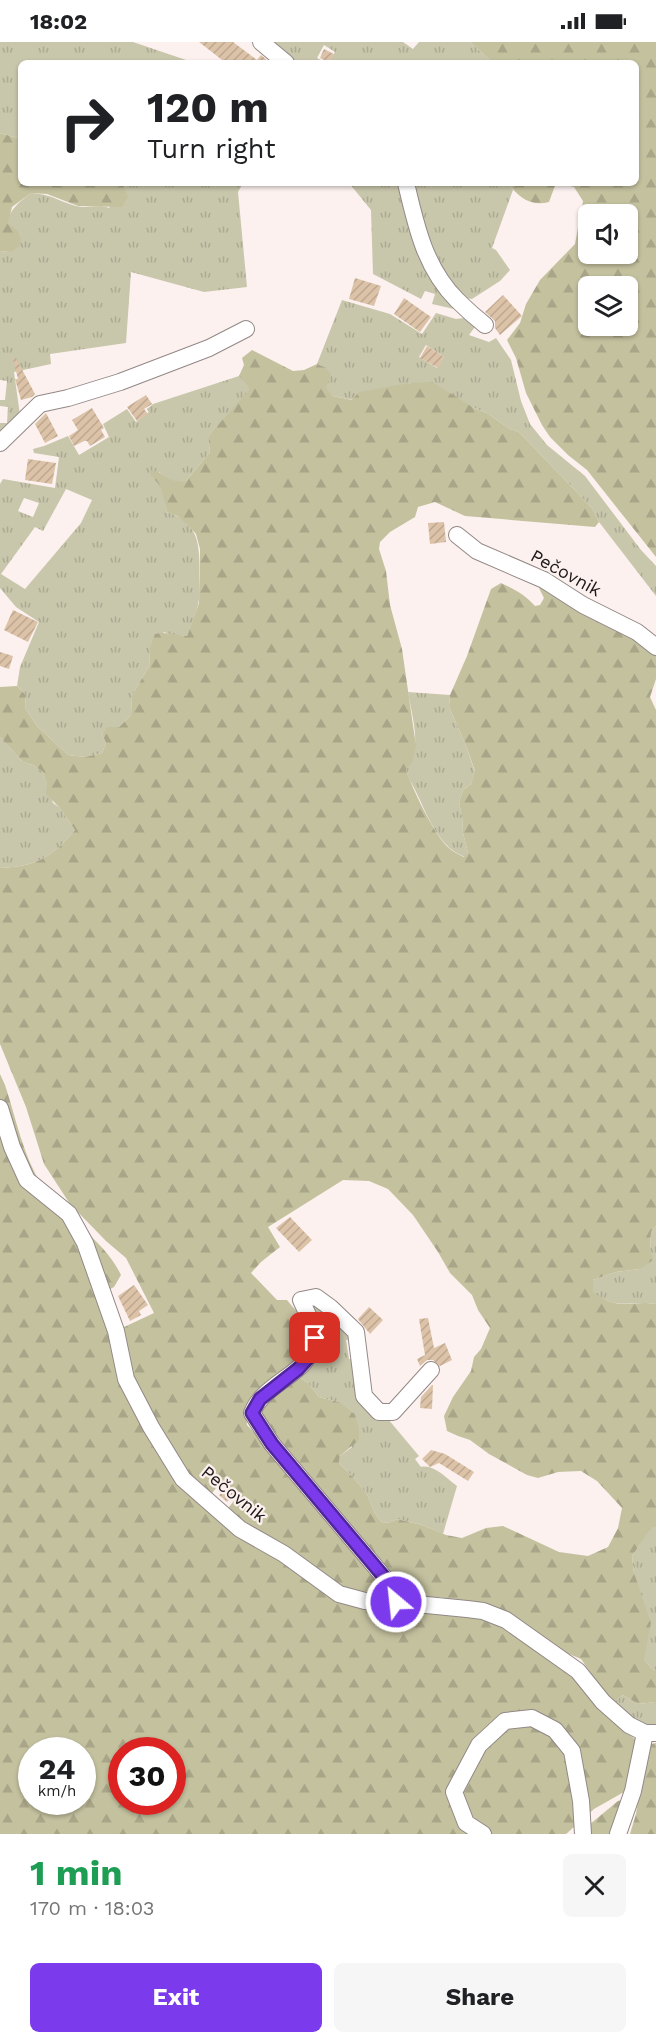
<!DOCTYPE html>
<meta charset="utf-8">
<style>
body{margin:0;font-family:"Work Sans",sans-serif;background:#f6f6f6;color:#202124;height:100vh;display:flex;flex-direction:column;font-size:22px;white-space:nowrap}
*{box-sizing:border-box;margin:0}
p{font-size:20px;color:#757577}
.icon{flex:none;width:33px;height:33px;fill:none;stroke:currentColor;stroke-width:2;stroke-linecap:round;stroke-linejoin:round}
.map{position:relative;height:1792px;overflow:hidden}
.side{display:flex;flex-direction:column;background:#fff;flex:1}
.side>*{flex:none}
.hud{position:absolute;left:18px;top:18px;width:621px;height:126px;border-radius:9px;box-shadow:0 2px 4px #0004;background:#fff;color:#202124;overflow:hidden}
.controls{position:absolute;left:578px;top:162px;display:grid;gap:12px}
.controls a{display:grid;place-items:center;width:60px;height:60px;border-radius:9px;background:#fff;box-shadow:0 2px 4px #0004;font-size:30px}
.speed{position:absolute;left:18px;top:1695px;display:flex;gap:12px;font-size:30px;font-weight:700;text-align:center}
.speed>*{display:grid;place-content:center;width:78px;height:78px;border-radius:50%;background:#fff;box-shadow:0 2px 4px #0004;line-height:1}
.speed small{font-size:15px;font-weight:400}
.speed .limit{border:9px solid #d22;background:#fff;color:#111}
.pin{position:absolute;display:grid;place-items:center;width:51px;height:51px;color:#fff;margin:-26px;border-radius:12px;box-shadow:0 3px 9px #0006}
.me{position:absolute;width:66px;margin:-33px;rotate:332deg;stroke-linejoin:round;filter:drop-shadow(0 0 4px #0008)}
.turn{display:flex;align-items:center;gap:21px;height:126px;padding:0 30px;font-size:27px}
.turn .icon{width:78px;height:78px;stroke-width:2.5}
.turn b{display:block;font-size:42px;line-height:51px}
.round{display:grid;place-items:center;flex:none;width:63px;height:63px;border-radius:9px;background:#f6f6f6}
.headline{display:flex;align-items:center;justify-content:space-between;height:102px;padding:0 30px}
h1{font-size:36px;font-weight:700;line-height:45px;color:#1e9e55}
.button{display:flex;gap:12px;margin-top:auto;padding:12px 30px}
.button a{flex:1;height:69px;border-radius:9px;background:#7c3aed;color:#fff;font-size:24px;font-weight:700;line-height:69px;text-align:center}
.button a+a{background:#f6f6f6;color:#202124}
.status{display:flex;justify-content:space-between;align-items:center;height:42px;padding:0 30px;background:#fff;direction:ltr}
.status svg{height:16px;fill:currentColor}
.map>svg:first-child{display:block}
</style>
<div class="status"><b>18:02</b><svg viewBox="0 0 49 12"><path d="M0 12V9h3v3zM5 12V6h3v6zM10 12V3h3v9zM15 12V0h3v12zM26 1h20v11H26zM47 4h2v5h-2z"/></svg></div>
<div class="map">
<svg width="656" height="1792" viewBox="0 0 656 1792">
<defs>
<pattern id="grass-tufts" width="24" height="20" patternUnits="userSpaceOnUse" patternTransform="scale(1.5)"><rect width="24" height="20" fill="#c8c6ab"/><path d="M3 7l-1-3M5 7V3M7 7l1-3M15 17l-1-3M17 17v-4M19 17l1-3" fill="none" stroke="#abaa92"/></pattern>
<pattern id="forest-firs" width="22" height="20" patternUnits="userSpaceOnUse" patternTransform="scale(1.5)"><rect width="22" height="20" fill="#c4c19f"/><path d="M5 1l3.5 6h-7zM16 11l3.5 6h-7z" fill="#a8a588"/></pattern>
<pattern id="building-hatch" width="6" height="6" patternUnits="userSpaceOnUse" patternTransform="scale(1.5)"><rect width="6" height="6" fill="#dcc3a8"/><path d="M-1 1l2-2M0 6l6-6M5 7l2-2" fill="none" stroke="#bca790"/></pattern>
</defs>
<rect width="100%" height="100%" fill="#fcf1ee"/>
<path fill="url(#grass-tufts)" fill-rule="evenodd" d="M0,0h133l62,21h-174v76l-21,-6z
M273,0h130l10,7 6,-7h51l23,21h-164l6,-11 -11,-7 -7,13 9,5h-30z
M122,141h121l-5,9 9,95 -43,5 -73,-20 -5,71 -76,11 1,10 -37,8 6,43 -20,21v-13h7l1,-16 -8,-1v-6h5l2,-19 -7,-1v-129l10,1c-3,-33 -7,-38 21,-59 20,1 27,8 45,13 11,3 22,-2 33,2l14,-23z
M349,141h54l54,122 -3,4 -22,-5 3,-10 -10,-3 -4,8 -48,-25 -2,-64z
M410,141h98l5,7 -21,58 4,2 14,20 -10,11 -28,18 -7,-1 -24,-22z
M342,258l48,14 32,20 14,-21 20,6 15,-2 6,7 -8,11 20,7 7,-4 15,22 10,41 9,23 17,21 38,31 56,74 15,16v30l-57,-74 -7,-14 -73,-76 -9,-3 -23,-16 -76,-30 -58,17 -20,-4 -8,-8v-21l-8,-3zM426,303l18,12 -7,11 -18,-11z
M239,334l12,13 -43,47 2,16 -24,29 -12,2 -15,-11 8,40c33,11 33,34 32,64 0,9 1,20 -1,29 -3,10 -7,21 -11,31l-15,-1 -8,-3 -15,19 1,14 -18,30 -1,20 -12,12 -12,1 -5,6 4,9 -4,10 -17,4 -17,-2 -31,-29 -12,-18 1,-13 -9,-9 3,-19 19,-45 -23,-15 -16,-19v-104l3,-5 52,9 4,-31 -25,-4 -1,-4 11,-3 24,-10 11,19 30,-18 -6,-13 24,-15 9,13 13,-10 -2,-3 6,-5zM66,447l26,11 -11,23 -56,66 -24,-15 34,-47 8,4zM24,456l15,5 -6,14 -15,-6z
M408,650l42,3 -1,12 16,36 10,29 -4,12 -8,6 -4,12 3,14 1,17 5,20 -3,4c-31,-11 -40,-52 -56,-78l-3,-9c17,-22 6,-53 2,-78z
M0,695l23,25 10,3 10,7 10,31 6,4 16,23c-24,28 -38,36 -75,38z
M656,1184v78c-28,-4 -36,7 -63,-11v-13l23,-8 24,-3 10,-19 1,-18z
M319,1262l36,35 -9,1 3,19 9,2v16l30,42 31,37 -4,3 6,8c13,-3 26,12 36,19l-14,48 -21,-9 -25,-6 -6,3 -8,1c-10,-8 -11,-20 -17,-30 -8,-11 -18,-21 -27,-30l1,-7 12,-9 -13,-45 -20,-5 -11,-14 -12,-8 9,-70z
M652,1484l4,1v143l-4,-1 -8,-10 -12,-103z
M623,1653l15,9 18,-2v25l-24,-6 -20,-18z"/>
<path fill="url(#forest-firs)" fill-rule="evenodd" d="M470,0h186v515l-69,-87 -19,-15 -18,-18 -8,-12 -16,-32 -10,-35 -9,-18 13,-17 6,-19 14,-24 35,-36 8,-43 -9,-14 -18,-4 -7,19c-18,5 -31,-5 -41,-19h128v-120h-143zM627,172v40h-39v-40zM588,244h39v40h-39z
M0,91l21,6v44h101l6,14 -6,10 -44,-1 -31,-12 -16,-1 -19,14 -4,17 9,6 4,9 -2,8 -9,5 -10,-1z
M252,308l41,21 11,-1 13,-6 8,3 6,8 -5,13 7,8 19,4 7,-8 52,-9 21,-1 42,26 13,5 23,16 9,3 73,76 7,14 -4,5 -130,-11 -30,-14 -17,5 -3,10 -25,15 -10,10 -1,7 7,22 4,34 12,44 14,97 -4,17 -6,7c6,18 26,59 38,73 6,7 13,11 20,14l4,-4 -5,-20 -1,-17 -3,-14 4,-12 8,-6 4,-13 -10,-28 -16,-36 1,-12 17,-39 24,-67 10,-6c13,6 24,12 34,23l5,-1 4,-7 -5,-10 5,-6 112,68v29l-6,18 6,13v516l-5,6 -1,18 3,10 -13,9 -24,3 -23,8v12c27,20 35,8 63,12v223h-4l-20,29 2,17 17,50 -7,36 8,10 4,1v32l-18,2 -15,-9 -11,8 -31,-44 -24,-10 -82,-45 -35,-7h-32l-5,-2 -35,-40 -112,-142 40,-38 12,8 11,14 20,5 16,13 4,14v11l-19,16 -1,7c9,9 19,19 27,30 6,10 7,22 17,30l8,-1 6,-3 25,6 24,10 16,3 24,-10 17,-2 56,26 29,4 20,-9 10,-19 4,-20 -25,-27 -16,-10 -23,1 -20,6 -11,-3 -38,-21 -19,-14 -12,-4 -11,-5 -3,-15 9,-19 18,-26 3,-14 7,-8 9,-21 -12,-18 -6,-15 -22,-22 -12,-21 -25,-37 -25,-26 -19,-8 -26,-1 -75,47 12,20 -19,15 -10,11 26,27h10c16,20 24,23 22,50l-63,62 1,13 55,56 83,111 -6,5 -37,-9 -117,-76 12,-15 -16,-16 -13,18 -21,-26 -56,-94 -9,-51 32,-15 -28,-55 -20,-17 -36,-37 -26,-40 -18,-57 -26,-63v-176c37,-2 51,-10 75,-38l-16,-23 -13,-13 1,-9 -4,-13 -10,-7 -10,-3 -23,-25v-50l17,-1 9,9 -1,13 12,18 31,29 17,2 17,-4 4,-10 -4,-9 5,-7h12l12,-12 1,-20 18,-30 -1,-14 6,-17c11,-3 20,1 32,2l12,-33 1,-54 -4,-15 -9,-10 -10,-8 -10,-4 -6,-25 -10,-12v-5c17,3 14,13 35,11l24,-29 -2,-16 42,-47 -11,-13 5,-11 -2,-7z
M0,1032l5,11c11,33 18,71 37,100 22,33 62,54 79,90l-7,12 -12,6 11,51 66,136 22,26 19,16 118,78 96,8 62,13 80,53 42,52 17,13 1,10 -5,39 -37,21 -28,25h-566zM32,1708h50v52h-50zM122,1708h50v52h-50z
M656,1701v91h-26l6,-20 10,-69z
M628,1756l-11,36h-39l40,-33z"/>
<path fill="url(#building-hatch)" d="M199,0h34l24,18 4,-5 9,8h-44z
M324,7l10,5 -4,9 -10,-5z
M355,236l26,8 -7,20 -25,-7z
M503,253l19,21 -22,19 -5,-7v-7l-10,-9z
M404,256l27,19 -11,15 -26,-18z
M427,304l17,11 -6,11 -18,-10z
M16,316l19,36 -3,3 -11,3 -6,-21h3l-5,-20z
M146,353l6,9 -8,5 4,5 -11,7 -10,-14z
M92,366l12,20 -3,2 4,7 -15,9 -3,-5h-3l-10,5 -5,-10 9,-6 -6,-10z
M46,371l12,23 -13,7 -10,-19z
M28,417l28,4 -4,21 -27,-4z
M444,480l2,20 -16,2 -2,-21z
M13,568l25,12 -10,20 -24,-12z
M0,610l13,4 -4,13 -9,-3z
M290,1175l22,23 -13,12 -23,-24z
M134,1243l14,20 -9,6 2,4 -11,6 -12,-25z
M369,1265l14,13 -13,14 -12,-15z
M428,1276l6,30 11,-5 7,17 -12,6 -7,-6h-6l-7,6 -3,-7 8,-4 -6,-36z
M432,1343h1l-1,24 -12,-1 1,-11z
M431,1408l14,4 29,18 -6,9 -29,-18 -9,4 -8,-8z
M228,1444l8,7 -9,9 -8,-7z"/>
<g fill="none" stroke-linecap="round" stroke-linejoin="round">
<g stroke="#928886" stroke-width="18">
<path id="minor" d="M261,0l25,21
M406,141c10,43 19,85 51,117 9,9 18,17 28,25
M0,401l40,-39 28,-6 52,-16 89,-34 37,-19
M457,493l20,16 67,29 39,25 54,27 19,15
M0,1066l12,39 15,33 42,34 16,29 31,88 10,48 25,48 32,52 57,50 44,25 55,40 26,7 31,1 71,7 16,2 23,9 72,51 25,31 26,23 16,8h11
M396,1560l-12,-25 -112,-133 -20,-31c2,-4 4,-9 7,-12 16,-22 52,-30 55,-61 2,-13 -8,-28 -13,-40l15,-3 15,11 25,24 8,64 15,16h14l38,-42
M483,1792l-17,-11 -12,-31 25,-47 26,-24 27,-3 23,12 17,21 9,50 2,33
M618,1792l15,-43 12,-58"/>
</g>
<use href="#minor" stroke="#fff" stroke-width="16"/>
</g>
<g fill="none" stroke-linecap="round" stroke-linejoin="round">
<g stroke="#51269a" stroke-width="15">
<path id="route" d="M315,1296l-5,18 -12,13 -38,30 -8,14 20,31 112,133 12,25"/>
</g>
<use href="#route" stroke="#7c3aed" stroke-width="10"/>
</g>
<g text-anchor="middle" stroke-width="4.5" stroke-linejoin="round" paint-order="stroke">
<g font-size="18" fill="#1d1918" stroke="#fcf1ee">
<text transform="translate(566 531) rotate(29)" y="6">Pečovnik</text>
<text transform="translate(234 1452) rotate(39)" y="6">Pečovnik</text>
</g>
</g>
</svg>
<div class="controls">
<a><svg class="icon" aria-label="sound" viewBox="0 0 24 24"><path d="M4 9h4l5-4v14l-5-4H4zM17 9q2 3 0 6"/></svg></a>
<a><svg class="icon" aria-label="layers" viewBox="0 0 24 24"><path d="M12 4l9 5-9 5-9-5zM3 14l9 5 9-5"/></svg></a>
</div>
<div class="speed"><div>24<small>km/h</small></div><div class="limit">30</div></div>
<div class="pin" style="left:315px;top:1296px;background:#d93025"><svg class="icon" aria-label="arrive" viewBox="0 0 24 24"><path d="M6 21V4h12l-3 4 3 4H6"/></svg></div>
<svg class="me" style="left:396px;top:1560px" viewBox="-20 -20 40 40"><circle r="17" fill="#7c3aed" stroke="#fff" stroke-width="3"/><path d="M0-11L8 9 0 5-8 9z" fill="#fff"/></svg>
<div class="hud">
<div class="turn"><svg class="icon" aria-label="right" viewBox="0 0 24 24"><path d="M7 20v-9h11M14 6l5 5-5 5"/></svg><div><b>120 m</b>Turn right</div></div>
</div>
</div>
<section class="side">
<div class="headline"><div><h1>1 min</h1><p>170 m · 18:03</p></div><a class="round"><svg class="icon" aria-label="close" viewBox="0 0 24 24"><path d="M6 6l12 12M18 6L6 18"/></svg></a></div>
<div class="button"><a>Exit</a><a>Share</a></div>
</section>
